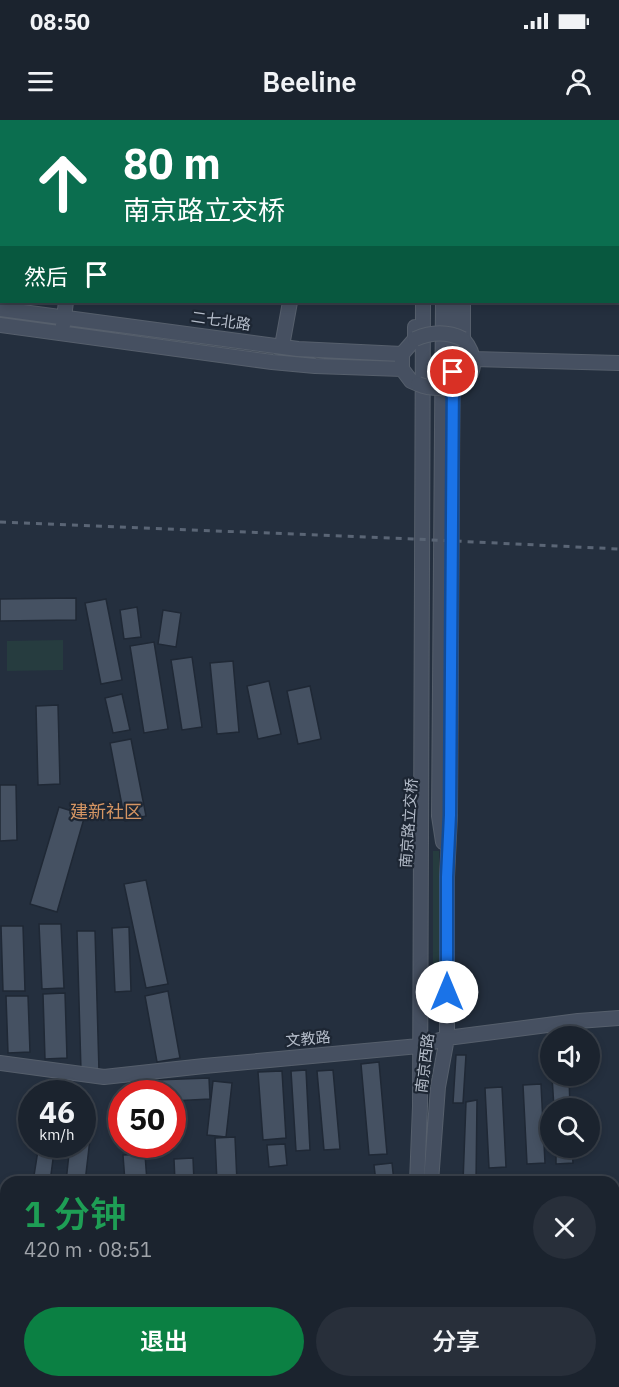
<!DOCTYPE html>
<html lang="zh">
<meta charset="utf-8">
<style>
body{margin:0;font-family:"IBM Plex Sans","Noto Sans SC",sans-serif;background:#282f3a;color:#f1f3f6;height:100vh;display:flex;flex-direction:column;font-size:22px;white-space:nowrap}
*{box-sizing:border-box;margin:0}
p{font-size:20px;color:#a0a4aa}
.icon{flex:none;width:33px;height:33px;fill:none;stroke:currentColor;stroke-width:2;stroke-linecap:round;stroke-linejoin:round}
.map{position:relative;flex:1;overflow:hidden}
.side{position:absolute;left:0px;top:1056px;width:620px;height:212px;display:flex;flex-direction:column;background:#1b232e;border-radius:18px 18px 0 0;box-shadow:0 3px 9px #0003,0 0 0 2px #39404a}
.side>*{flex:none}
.banner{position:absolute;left:0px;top:0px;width:620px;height:183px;box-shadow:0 3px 9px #0003,0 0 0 2px #39404a;background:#0b6e4f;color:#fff;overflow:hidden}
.fabs{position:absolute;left:540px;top:906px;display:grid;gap:12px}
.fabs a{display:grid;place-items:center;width:60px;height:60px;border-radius:50%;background:#1b232e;box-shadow:0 3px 9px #0003,0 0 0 2px #39404a;font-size:30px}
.speed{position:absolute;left:18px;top:960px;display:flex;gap:12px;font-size:30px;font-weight:700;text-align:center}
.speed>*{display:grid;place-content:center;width:78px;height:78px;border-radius:50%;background:#1b232e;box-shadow:0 3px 9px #0003,0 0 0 2px #39404a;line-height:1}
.speed small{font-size:15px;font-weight:400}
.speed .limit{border:9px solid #d22;background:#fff;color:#111}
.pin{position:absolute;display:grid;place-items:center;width:51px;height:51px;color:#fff;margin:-26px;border:3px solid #fff;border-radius:50%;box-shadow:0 2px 6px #0007}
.me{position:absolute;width:66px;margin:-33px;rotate:0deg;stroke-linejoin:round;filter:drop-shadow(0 0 4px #0008)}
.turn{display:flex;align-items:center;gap:21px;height:126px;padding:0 24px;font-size:27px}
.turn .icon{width:78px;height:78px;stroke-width:2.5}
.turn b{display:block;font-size:42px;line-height:51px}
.then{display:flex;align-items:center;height:57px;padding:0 24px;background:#0003;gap:12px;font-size:22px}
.round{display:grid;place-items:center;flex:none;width:63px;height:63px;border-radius:32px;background:#282f3a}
.head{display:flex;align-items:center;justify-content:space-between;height:102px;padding:0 24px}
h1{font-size:36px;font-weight:600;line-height:45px;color:#1e9e55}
.cta{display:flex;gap:12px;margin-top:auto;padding:12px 24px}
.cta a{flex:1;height:69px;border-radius:36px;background:#0b8043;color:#fff;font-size:24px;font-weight:600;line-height:69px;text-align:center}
.cta a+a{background:#282f3a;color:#f1f3f6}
.status{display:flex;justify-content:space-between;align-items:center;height:42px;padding:0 30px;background:#1b232e;direction:ltr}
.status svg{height:16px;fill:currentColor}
header{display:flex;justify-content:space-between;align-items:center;height:78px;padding:0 24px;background:#1b232e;font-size:27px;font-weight:600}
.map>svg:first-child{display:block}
</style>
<div class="status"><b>08:50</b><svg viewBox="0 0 49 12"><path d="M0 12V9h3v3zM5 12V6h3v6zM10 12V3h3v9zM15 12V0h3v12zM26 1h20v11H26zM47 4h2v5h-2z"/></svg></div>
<header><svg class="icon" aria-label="menu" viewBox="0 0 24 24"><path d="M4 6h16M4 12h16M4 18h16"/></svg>Beeline<svg class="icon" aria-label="person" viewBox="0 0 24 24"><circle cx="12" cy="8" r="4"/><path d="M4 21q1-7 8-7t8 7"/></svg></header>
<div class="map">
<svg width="619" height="1267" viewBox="0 0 619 1267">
<rect width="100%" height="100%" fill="#242f3e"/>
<path fill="#263c3f" d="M102,0h175l-175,1z
M63,520v30l-56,1v-30z
M433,731h6l1,146h-7z"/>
<path fill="#394c67" d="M0,1113l6,1v109l-6,26z"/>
<path fill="#455162" stroke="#1f2835" stroke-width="1.5" d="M76,478v22l-76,1v-22z
M106,479l16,81 -21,4 -16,-81z
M137,487l4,30 -17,2 -4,-29z
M163,490l18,3 -5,34 -18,-3z
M154,522l14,87 -24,4 -14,-87z
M192,537l10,70 -20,3 -11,-70z
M233,541l6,71 -22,2 -7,-71z
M269,561l12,53 -23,5 -11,-53z
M310,566l11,53 -23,5 -11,-53z
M122,574l8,36 -17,3 -8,-35z
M58,585l2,79 -22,1 -2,-79z
M131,619l15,77 -21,5 -15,-78z
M0,665h16l1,55 -17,1z
M59,687l26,8 -28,97 -27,-8z
M146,760l22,104 -22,4 -22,-104z
M39,804h22l3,64 -22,1z
M1,806h22l2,65h-22z
M129,807l2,64 -16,1 -3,-64z
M77,811h18l4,140h-18z
M168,871l12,67 -23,4 -12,-66z
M65,873l2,65 -22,1 -2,-65z
M6,876h22l2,56 -22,1z
M456,935h10l-3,48h-10z
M379,942l8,92 -18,1 -8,-91z
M306,950l4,80 -14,1 -5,-80z
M333,950l7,79 -16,1 -7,-79z
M282,951l4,67 -23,2 -5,-68z
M552,956h17l1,32h-16z
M209,958l1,21 -38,2v-7h-44v-13z
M213,961l19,2 -6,54 -19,-2z
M541,964l4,79 -18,1 -4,-79z
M502,967l4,80 -17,1 -4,-80z
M477,980l-1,82h-13l3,-80z
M82,992l11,1 -8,69h-19l4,-38h12z
M235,1017l2,45h-20l-2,-44z
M39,1024h16l-5,38h-17z
M285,1024l2,21 -18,2 -2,-22z
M556,1028h16l1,15 -17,1z
M145,1034l2,28h-22l-2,-27z
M193,1038l1,24h-19l-1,-23z
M392,1043l2,19h-18l-2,-17z
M286,1055v7h-18v-5z
M358,1058l1,4h-19v-3z"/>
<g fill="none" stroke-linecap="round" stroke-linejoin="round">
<g stroke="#565f6c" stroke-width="12">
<path id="street" d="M0,16h2"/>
</g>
<g stroke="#565f6c" stroke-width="16">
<path id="secondary" d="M92,2v-2
M424,2v-2
M434,2v-2
M454,2v-2
M464,2v-2
M0,189l298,40 104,5
M0,205l272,37 43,4 87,3
M63,205l3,-23
M415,207v12l-13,15v15l9,12 7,3
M282,226l8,-44
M474,239l145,4
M460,264c19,-11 15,-31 3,-45v-37
M443,722l-4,-26 4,-514
M0,943l104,14 100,-11 215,-20 28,-8 131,-17 41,-3
M417,1062l3,-76 3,-804
M431,1062l7,-95 9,-49v-161l3,-62 3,-513"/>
</g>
<g stroke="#414a57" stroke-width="18">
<path id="primary" d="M614,1229h5
M614,1242h5
M204,1267l45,-5
M292,1267l35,-5"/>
</g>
<g stroke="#434c59" stroke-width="20">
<path id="highway" d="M614,1253h5"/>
</g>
<use href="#street" stroke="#38414e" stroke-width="9"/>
<use href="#secondary" stroke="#465061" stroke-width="14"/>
<use href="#primary" stroke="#56606e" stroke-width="15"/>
<use href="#highway" stroke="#746855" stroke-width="16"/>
<path stroke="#5a6575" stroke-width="3" stroke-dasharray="6 6" stroke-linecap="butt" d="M0,402l413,17 206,10"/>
<g stroke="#565f6c" stroke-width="16" stroke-linecap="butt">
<path id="secondary-bridge" d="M415,219c16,-7 32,-8 48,0
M418,264c12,5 30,6 42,0"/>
</g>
<g stroke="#434c59" stroke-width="20" stroke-linecap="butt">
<path id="highway-bridge" d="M359,1267l90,-5"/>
</g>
<use href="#secondary-bridge" stroke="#465061" stroke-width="14"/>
<use href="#highway-bridge" stroke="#746855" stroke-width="16"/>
</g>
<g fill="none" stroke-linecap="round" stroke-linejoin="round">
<g stroke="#114b97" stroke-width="15">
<path id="route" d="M447,872v-115l3,-62 3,-443"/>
</g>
<use href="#route" stroke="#1a73e8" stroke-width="10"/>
</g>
<g text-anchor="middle" stroke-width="4.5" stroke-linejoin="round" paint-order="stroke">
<g font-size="15" fill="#b4bcc9" stroke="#1d2633">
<text transform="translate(221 201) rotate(8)" y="5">二七北路</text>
<text transform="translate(409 703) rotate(-86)" y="5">南京路立交桥</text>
<text transform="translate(308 919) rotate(-5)" y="5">文教路</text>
<text transform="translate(425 943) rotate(-83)" y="5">南京西路</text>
</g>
<g font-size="18" fill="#d59563" stroke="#1d2633">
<text x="106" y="698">建新社区</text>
</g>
</g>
</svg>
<div class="fabs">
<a><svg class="icon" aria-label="sound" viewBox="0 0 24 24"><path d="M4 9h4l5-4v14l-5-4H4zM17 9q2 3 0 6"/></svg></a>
<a><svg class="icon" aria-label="search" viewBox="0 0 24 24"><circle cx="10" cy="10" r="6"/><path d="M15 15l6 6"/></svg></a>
</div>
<div class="speed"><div>46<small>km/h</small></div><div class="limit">50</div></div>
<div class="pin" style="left:453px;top:252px;background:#d93025"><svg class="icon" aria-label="arrive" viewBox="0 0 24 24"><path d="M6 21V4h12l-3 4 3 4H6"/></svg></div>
<svg class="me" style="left:447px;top:872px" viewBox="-20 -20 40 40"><circle r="19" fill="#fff"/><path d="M0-13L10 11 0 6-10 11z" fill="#1a73e8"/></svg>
<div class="banner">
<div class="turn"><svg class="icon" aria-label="ahead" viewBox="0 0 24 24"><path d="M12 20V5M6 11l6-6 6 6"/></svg><div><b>80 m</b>南京路立交桥</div></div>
<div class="then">然后<svg class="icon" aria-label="arrive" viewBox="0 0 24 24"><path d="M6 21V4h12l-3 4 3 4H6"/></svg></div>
</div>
<section class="side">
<div class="head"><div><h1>1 分钟</h1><p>420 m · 08:51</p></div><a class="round"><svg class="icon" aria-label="close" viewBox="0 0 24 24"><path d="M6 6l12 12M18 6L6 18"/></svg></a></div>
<div class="cta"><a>退出</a><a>分享</a></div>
</section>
</div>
